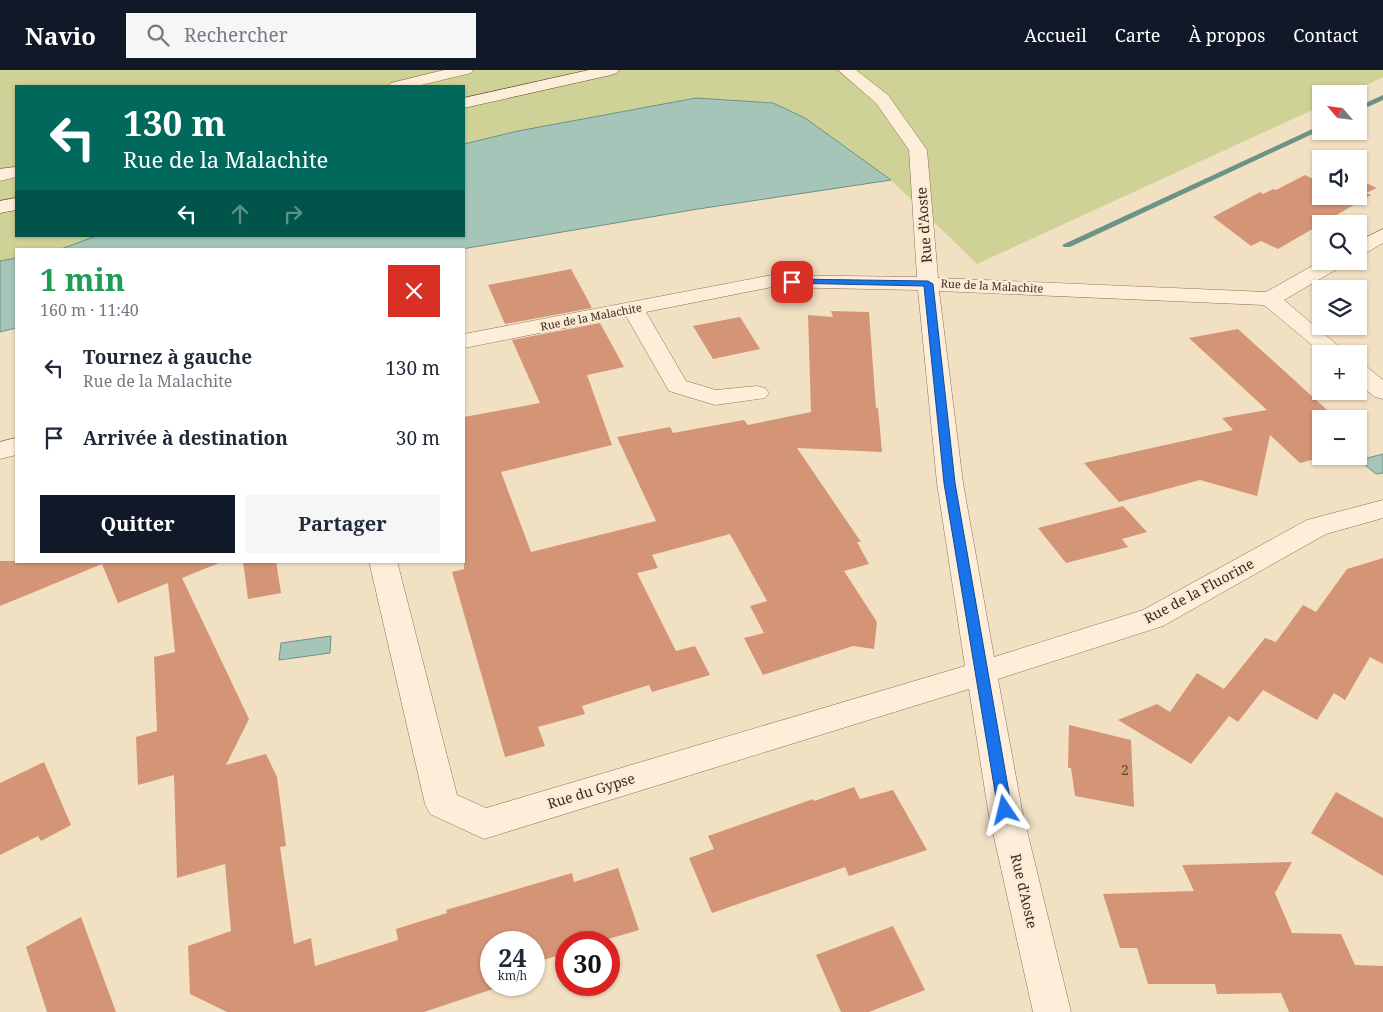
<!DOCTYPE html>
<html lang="fr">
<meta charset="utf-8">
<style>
body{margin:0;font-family:"Noto Serif",serif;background:#f6f6f7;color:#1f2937;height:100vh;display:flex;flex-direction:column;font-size:19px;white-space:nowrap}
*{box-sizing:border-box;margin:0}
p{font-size:16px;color:#747a83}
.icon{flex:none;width:28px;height:28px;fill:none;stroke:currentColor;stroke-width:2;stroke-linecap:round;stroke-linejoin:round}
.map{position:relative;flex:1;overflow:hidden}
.panel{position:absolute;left:15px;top:178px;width:450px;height:315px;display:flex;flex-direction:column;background:#fff;border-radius:0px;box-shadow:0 1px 4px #0004}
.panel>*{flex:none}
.banner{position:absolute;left:15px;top:15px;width:450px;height:152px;border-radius:0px;box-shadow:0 1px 4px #0004;background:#00695c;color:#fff;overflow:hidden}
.needle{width:32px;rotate:298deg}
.fabs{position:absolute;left:1312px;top:15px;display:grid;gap:10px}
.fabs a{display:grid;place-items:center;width:55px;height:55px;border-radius:0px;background:#fff;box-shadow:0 1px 4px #0004;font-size:25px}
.speed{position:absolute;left:480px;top:861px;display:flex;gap:10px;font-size:25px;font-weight:700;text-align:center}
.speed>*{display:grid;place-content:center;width:65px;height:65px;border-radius:50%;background:#fff;box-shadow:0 1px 4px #0004;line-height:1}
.speed small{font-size:12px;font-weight:400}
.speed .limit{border:8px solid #d22;background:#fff;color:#111}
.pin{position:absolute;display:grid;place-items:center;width:42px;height:42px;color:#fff;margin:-21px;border-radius:10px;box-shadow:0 2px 8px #0006}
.me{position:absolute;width:55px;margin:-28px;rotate:350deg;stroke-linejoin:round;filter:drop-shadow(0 0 4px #0008)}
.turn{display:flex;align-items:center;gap:18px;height:105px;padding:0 25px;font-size:22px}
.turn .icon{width:65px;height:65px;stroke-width:2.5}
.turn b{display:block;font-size:35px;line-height:42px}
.lanes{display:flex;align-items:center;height:48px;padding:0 25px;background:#0003;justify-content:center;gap:25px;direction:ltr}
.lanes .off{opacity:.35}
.round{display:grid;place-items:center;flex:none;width:52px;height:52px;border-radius:0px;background:#f6f6f7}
.headline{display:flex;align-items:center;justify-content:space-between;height:85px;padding:0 25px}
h1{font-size:30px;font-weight:700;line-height:38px;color:#1e9e55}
.action{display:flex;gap:10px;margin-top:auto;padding:10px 25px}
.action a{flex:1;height:58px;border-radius:0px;background:#111827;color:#fff;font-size:20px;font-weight:700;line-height:58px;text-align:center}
.action a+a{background:#f6f6f7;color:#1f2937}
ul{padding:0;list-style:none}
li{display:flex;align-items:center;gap:15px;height:70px;padding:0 25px}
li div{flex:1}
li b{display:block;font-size:19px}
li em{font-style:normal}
header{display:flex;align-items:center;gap:30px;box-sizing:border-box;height:70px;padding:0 25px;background:#111827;color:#fff}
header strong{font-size:24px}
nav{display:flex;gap:28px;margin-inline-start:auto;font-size:18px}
.search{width:350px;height:45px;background:#f6f6f7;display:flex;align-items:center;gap:12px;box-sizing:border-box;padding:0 18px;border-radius:0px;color:#747a83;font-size:19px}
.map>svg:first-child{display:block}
</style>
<header>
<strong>Navio</strong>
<div class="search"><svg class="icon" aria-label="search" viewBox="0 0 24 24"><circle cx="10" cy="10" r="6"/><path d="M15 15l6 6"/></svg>Rechercher</div>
<nav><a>Accueil</a><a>Carte</a><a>À propos</a><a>Contact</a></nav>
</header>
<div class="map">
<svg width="1383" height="942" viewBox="0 0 1383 942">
<rect width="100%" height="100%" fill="#f2e0c3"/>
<path fill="#cfd296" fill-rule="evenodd" d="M0,0h1383v7l-35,17h-27v12l-344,158 -86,-84 -193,29 -236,40h-446v79l-16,4zM16,16h448v150h-448z"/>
<path fill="#a6c5b9" stroke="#6b9487" d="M696,28l77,5 32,15 86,62 -193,29 -236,40h-401l35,-13h368v-92l54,-13z
M16,188v70l-16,4v-71z
M1383,384v19l-7,1 -17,-14z
M331,566l-1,17 -51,7 2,-17z"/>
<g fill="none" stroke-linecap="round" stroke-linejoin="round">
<path fill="#6b9487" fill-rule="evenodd" d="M1383,25v5l-24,11v-5z
M1321,55v5l-251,117h-6l-2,-2z"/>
</g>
<path fill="#d49576" d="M1321,104v22h38v-16l18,8 -11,5 5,2 -93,54 -17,-8 -10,5 -38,-29 47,-25 3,2 10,-5 3,1 29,-15 8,4z
M571,199l21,39 -87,16 -17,-39z
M831,241l38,1 7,96h2l4,44 -85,-4 64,94h-4l12,22 -25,7 33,51 -3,27 -21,-3 -90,29 -19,-37 20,-5 -14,-27 17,-5 -37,-67 -78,21 6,13 -21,5 39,78 19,-5 15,29 -58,17 -3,-7 -67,21 3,8 -47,13 7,19 -40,11 -53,-185 12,-3v-152l76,-14 -28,-63 88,-17 24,44 -37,8 25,70 -111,27 30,80 125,-31 -39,-84 53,-10 3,6 71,-13 4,5 63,-13 -3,-97 25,2z
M740,247l20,32 -47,10 -20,-33z
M1238,259l99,90h-16v37h5l-26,7 -30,-28 -13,61 -57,-16 -81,22 -35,-39 149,-33 -11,-12 45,-8 -78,-72z
M1123,436l24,26 -25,7 6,8 -62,16 -28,-35z
M1383,488v106l-13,-7 -25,43 -11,-7 -17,27 -54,-30 -25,32 -9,-6 -38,48 -73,-44 39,-16 13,8 27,-39 27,16 41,-51 11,4 27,-37 13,7 31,-43z
M0,491h219v2l-37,15 67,141 -23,46 40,-11 11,23 9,69 -6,1 14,97 17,-6 4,28 83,-26 -2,-11 51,-16 -1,-3 126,-37 2,9 44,-14 21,62 -41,12h-32v11l-32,10v-21h-43v43h4l1,3 -72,24h-197l-37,-18 -2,-48 43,-15 -6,-67 -48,14 -3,-103 -36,10 -2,-48 21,-6 -3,-74 21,-5 -7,-69 -50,20 -16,-39 -102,42z
M243,491h33l5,32 -33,6z
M1069,655l62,15 3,67 -59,-11 -4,-28h-3z
M44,692l27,63 -30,16 -3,-5 -38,19v-72z
M854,717l6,12 33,-9 34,60 -78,26 -4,-9 -133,46 -23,-55 25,-9 -6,-13 105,-37 1,2z
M1336,722l47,26v58l-72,-43z
M1292,792l-17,31 17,40 49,1 14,31 28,1v46h-94l-8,-19 -64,1 -2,-10h-67l-11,-36h-17l-17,-54 91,-3 -12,-26z
M81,847l35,95h-69l-21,-65z
M893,856l32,64 -56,22h-28l-25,-57z"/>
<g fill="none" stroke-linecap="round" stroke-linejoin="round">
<g stroke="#8f7058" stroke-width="1">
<path id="minor" d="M444,0h29l-2,3 -54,13h-28l2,-3z
M838,0h18l32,25 39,55 11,128 328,14 55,-31h26l-3,4 -60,35 64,54h-25l-59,-49 -325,-14 24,192 31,174 149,-47 164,-90 76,-20v18l-57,16 -163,92 -165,53 24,131 49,202h-38l-45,-202 -19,-121 -485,150 -54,-25 -5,-10 -56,-243h28l60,234 29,13 479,-142 -28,-183 -19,-193 -146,-3 -126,25 40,69 30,9 41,-4 8,2 4,5 -4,5 -50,7 -46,-14 -43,-75 -162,32v-14l308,-59 145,2 -8,-127 -33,-47z
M16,97v10l-16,4v-12z
M1383,159v14l-17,10 -7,2v-14z
M1359,295l8,2 16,13v19l-8,-2 -16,-13z
M16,368v17l-16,4v-17z"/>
</g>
<g stroke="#70513b" stroke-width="1">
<path id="secondary" d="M589,0h30l-2,3 -6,2 -147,33v-10z
M16,128v12l-16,3v-12z"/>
</g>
<use href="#minor" fill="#fceed8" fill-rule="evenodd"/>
<use href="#secondary" fill="#fceed8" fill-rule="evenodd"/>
</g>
<path fill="#1a73e8" stroke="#114b97" d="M792,209l136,2 5,3 22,199 57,327 -2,4 -5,2 -5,-2 -2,-4 -54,-327 -20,-197 -136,-3 -1,-1z"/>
<g text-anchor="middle" stroke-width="5" stroke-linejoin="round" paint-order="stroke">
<g font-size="11" fill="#3d2a1d" stroke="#f9ebd4">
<text transform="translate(992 216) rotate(3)" y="4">Rue de la Malachite</text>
<text transform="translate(591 247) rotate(-11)" y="4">Rue de la Malachite</text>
</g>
<g font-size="14" fill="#3d2a1d" stroke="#f9ebd4">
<text transform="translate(924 155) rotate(-94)" y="5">Rue d'Aoste</text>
<text transform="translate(1199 521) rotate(-28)" y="5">Rue de la Fluorine</text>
<text transform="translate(591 721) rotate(-17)" y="5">Rue du Gypse</text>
<text transform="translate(1024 821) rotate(77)" y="5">Rue d'Aoste</text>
</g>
<g font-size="14" fill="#634533">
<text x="1125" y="705">2</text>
</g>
</g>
</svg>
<div class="fabs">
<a><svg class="needle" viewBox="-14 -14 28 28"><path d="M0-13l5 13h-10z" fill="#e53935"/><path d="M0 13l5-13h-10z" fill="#747a83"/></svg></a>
<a><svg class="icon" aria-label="sound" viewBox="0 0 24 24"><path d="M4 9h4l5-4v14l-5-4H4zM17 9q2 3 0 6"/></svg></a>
<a><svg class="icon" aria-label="search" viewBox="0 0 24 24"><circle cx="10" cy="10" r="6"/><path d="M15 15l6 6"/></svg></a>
<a><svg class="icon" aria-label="layers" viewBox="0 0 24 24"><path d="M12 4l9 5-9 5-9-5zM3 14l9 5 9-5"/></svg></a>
<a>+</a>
<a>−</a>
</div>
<div class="speed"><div>24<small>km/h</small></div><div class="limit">30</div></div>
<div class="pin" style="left:792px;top:212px;background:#d93025"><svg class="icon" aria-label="arrive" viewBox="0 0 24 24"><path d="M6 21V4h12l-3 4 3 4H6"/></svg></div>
<svg class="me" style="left:1005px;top:740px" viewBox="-20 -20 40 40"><path d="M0-17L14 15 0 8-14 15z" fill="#1a73e8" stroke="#fff" stroke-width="4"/></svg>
<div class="banner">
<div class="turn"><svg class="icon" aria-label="left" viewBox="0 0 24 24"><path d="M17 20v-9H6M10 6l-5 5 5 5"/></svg><div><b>130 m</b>Rue de la Malachite</div></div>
<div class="lanes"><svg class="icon" aria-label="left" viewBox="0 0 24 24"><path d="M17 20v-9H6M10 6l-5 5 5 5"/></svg><svg class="icon off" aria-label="ahead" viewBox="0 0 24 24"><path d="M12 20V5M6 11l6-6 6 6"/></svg><svg class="icon off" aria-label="right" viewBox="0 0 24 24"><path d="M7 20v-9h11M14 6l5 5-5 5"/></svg></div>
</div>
<section class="panel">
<div class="headline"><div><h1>1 min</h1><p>160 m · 11:40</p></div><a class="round" style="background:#d93025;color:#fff"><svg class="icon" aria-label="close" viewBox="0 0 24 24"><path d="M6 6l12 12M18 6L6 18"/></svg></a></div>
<ul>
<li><svg class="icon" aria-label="left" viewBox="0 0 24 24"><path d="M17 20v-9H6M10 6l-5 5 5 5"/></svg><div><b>Tournez à gauche</b><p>Rue de la Malachite</p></div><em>130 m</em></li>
<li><svg class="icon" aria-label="arrive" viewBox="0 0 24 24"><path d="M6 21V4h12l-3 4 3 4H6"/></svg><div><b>Arrivée à destination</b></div><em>30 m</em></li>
</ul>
<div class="action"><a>Quitter</a><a>Partager</a></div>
</section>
</div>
